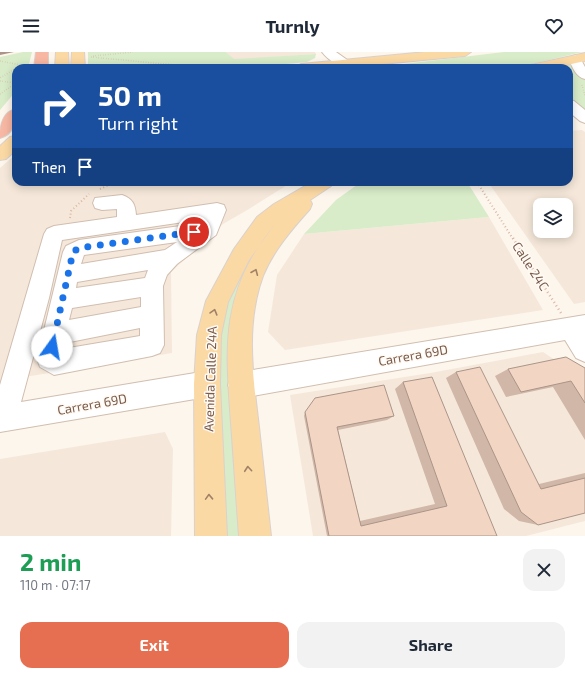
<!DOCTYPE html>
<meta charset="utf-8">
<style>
body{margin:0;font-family:"Exo 2",sans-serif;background:#f2f2f3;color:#1f2937;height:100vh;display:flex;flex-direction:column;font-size:15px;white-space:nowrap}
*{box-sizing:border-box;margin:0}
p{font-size:13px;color:#747a83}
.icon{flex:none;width:22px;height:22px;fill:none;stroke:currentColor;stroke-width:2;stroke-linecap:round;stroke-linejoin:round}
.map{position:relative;height:484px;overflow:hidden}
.side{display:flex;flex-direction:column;background:#fff;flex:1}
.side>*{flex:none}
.top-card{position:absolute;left:12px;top:12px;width:561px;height:122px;border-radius:12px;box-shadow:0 2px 10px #0003;background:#1a4fa0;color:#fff;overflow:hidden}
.controls{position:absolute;left:533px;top:146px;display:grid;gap:8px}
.controls a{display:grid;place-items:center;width:40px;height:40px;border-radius:8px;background:#fff;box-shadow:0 2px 10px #0003;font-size:20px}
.pin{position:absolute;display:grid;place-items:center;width:34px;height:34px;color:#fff;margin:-17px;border:2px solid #fff;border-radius:50%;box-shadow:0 1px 4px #0007}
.me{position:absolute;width:44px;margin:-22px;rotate:13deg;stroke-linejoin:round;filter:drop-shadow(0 0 3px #0008)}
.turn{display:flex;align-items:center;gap:14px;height:84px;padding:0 20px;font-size:18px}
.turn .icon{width:52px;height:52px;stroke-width:2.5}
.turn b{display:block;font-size:28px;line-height:34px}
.then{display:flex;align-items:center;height:38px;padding:0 20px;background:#0003;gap:8px;font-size:15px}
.round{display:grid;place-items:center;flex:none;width:42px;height:42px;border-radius:12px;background:#f2f2f3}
.summary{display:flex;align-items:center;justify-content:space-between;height:68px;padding:0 20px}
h1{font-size:24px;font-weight:700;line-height:30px;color:#1e9e55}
.primary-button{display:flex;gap:8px;margin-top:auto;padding:8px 20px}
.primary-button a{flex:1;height:46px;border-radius:12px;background:#e76f51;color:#fff;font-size:16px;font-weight:700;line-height:46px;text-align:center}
.primary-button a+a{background:#f2f2f3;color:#1f2937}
header{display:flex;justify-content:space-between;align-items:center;height:52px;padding:0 20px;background:#fff;font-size:18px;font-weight:700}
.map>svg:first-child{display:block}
</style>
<header><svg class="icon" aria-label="menu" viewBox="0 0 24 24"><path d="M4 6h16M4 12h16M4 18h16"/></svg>Turnly<svg class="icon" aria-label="heart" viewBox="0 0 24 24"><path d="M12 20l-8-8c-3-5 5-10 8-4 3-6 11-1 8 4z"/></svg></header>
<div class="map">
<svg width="585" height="484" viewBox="0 0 585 484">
<rect width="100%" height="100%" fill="#fdf6ec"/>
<path fill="#f5e8da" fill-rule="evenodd" d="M226,0h89l1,2 -82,6z
M582,78l3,2v170l-11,2 -86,-122h81v-51zM540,153h26v26h-26z
M16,102v28h276l-43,27 -26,15 -52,48 1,81 -172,28v-213z
M489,165l54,93 -258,40 -17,-18 9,-57 27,-41z
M543,300l35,23 7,12v134l-59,15h-213l-23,-141 140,-22z
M165,380l8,17 -2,87h-171v-77z"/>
<path fill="#d8ecc9" d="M23,0h9l-4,16h-12v23l-16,19v-53z
M88,0h138l8,7 82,-5 -1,4 -8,4 -64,6h-155z
M504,0h78l-66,16h-129l17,-4z
M571,13l14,15v33l-16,-14v-31h-14z
M361,130h106l22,35 -185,17 32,-34z
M263,187l-11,24 -10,273h-18l-7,-195 7,-35 13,-30z"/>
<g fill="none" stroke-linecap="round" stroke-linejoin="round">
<g stroke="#d1beb0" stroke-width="2">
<path id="minor" d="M322,0h14l17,12 -1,3c-11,2 -24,-7 -30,-15z
M575,3l4,1 6,11v12c-9,-2 -13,-12 -16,-20z
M569,48l5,1 11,9v13l-5,-2 -11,-9z
M122,143c11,4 13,9 14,20l81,-12 7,2 2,5 -10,25 -39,29 -10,11 -4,11 1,59 -4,8 -8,3 -98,19 -14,-8 -3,-8 26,-107 3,-6 13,-6 123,-17 2,-4 -142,21 -13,58 -28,104 186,-31 9,4 4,9 -4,9 -9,4 -207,35v-47l44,-151 3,-5 7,-3 63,-9v-8l-15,1 -7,-2 -2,-5 2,-5zM177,190l-12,8 -84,14 3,-9zM148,218l-3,8 -69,10 1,-6zM141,245v10l-72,13 3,-12zM140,276v8l-77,13 2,-6z
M585,263v47l-9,-4 -11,-18 -324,58 -9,-4 -4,-9 4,-9 9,-4z"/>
</g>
<g stroke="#dad1cd" stroke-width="2">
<path id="major" d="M56,0h12l1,16h-14z
M72,0h12l1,16h-14z
M426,0h45l-6,4 -124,12h-47l7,-4z
M585,1v8l-32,7h-24l2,-3z
M16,84v14l-10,9 -6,1v-14l10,-9z
M312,130h22l-3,4 -21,14 2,4 -2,5c-18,20 -37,42 -47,67 -18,49 -10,100 -4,151 4,36 8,73 12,109h-32c-3,-38 -5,-75 -8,-113 -6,-80 -10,-132 44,-199l-26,36 -21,42 -7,33 -1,49 7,152h-32l-1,-152 3,-49 9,-34 28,-52 23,-32 17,-13z"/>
</g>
<g stroke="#dad1cd" stroke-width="2">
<path id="highway" d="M36,0h12v16h-14z
M16,57c0,12 -2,25 -16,29 0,-12 2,-26 16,-29z"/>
</g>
<path stroke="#d9b8a5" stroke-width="1.5" stroke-dasharray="0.5 2" stroke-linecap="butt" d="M93,4l40,-4
M91,5l95,9
M0,9l21,4 -21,13
M0,29l16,2 -16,11
M582,33l3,11"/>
<path stroke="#d9b8a5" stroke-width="2" stroke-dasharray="1 2.5" stroke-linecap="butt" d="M204,130l6,2 5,-2
M477,130l36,57
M100,137l16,-7
M70,166l1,-7 18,-17"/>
<path stroke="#d9b8a5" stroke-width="2.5" stroke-dasharray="1 3" stroke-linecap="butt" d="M513,186l48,75"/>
<use href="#minor" fill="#fff" fill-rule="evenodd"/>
<use href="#major" fill="#fbd9a5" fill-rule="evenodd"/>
<use href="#highway" fill="#f7b7a3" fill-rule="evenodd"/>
</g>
<path fill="#d1b7a8" d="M585,316v72l-32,-53 -47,10 -11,-21 13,-7z
M456,320l83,112 46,-11v40l-47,12 -19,-4 -15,-12 -58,-131z
M403,330l94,154h-170l-23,-120 1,-4 89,4 -7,4 -49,10 22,91 75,-17 -40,-115z"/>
<path fill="#aa9588" d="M0,0h14l-14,3z"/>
<path fill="#f3d5c3" stroke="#aa9588" d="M566,305l19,11v35l-14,-22 -50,11 -13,-23z
M480,315l61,122 44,-11v35l-47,12 -17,-13 -65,-140z
M432,325l65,159h-168l-24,-124 10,-14 69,-13 10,31 -57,11 24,99 86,-20 -44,-124z"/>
<defs><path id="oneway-chevron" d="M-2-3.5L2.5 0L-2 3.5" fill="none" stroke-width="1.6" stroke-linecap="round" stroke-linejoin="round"/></defs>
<g stroke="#a18267">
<use href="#oneway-chevron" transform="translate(255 220) rotate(-67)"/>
<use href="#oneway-chevron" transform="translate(214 260) rotate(-74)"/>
<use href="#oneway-chevron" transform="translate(248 417) rotate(-95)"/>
<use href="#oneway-chevron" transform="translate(209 445) rotate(-92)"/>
</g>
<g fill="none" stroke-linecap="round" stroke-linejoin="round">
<path stroke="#1a73e8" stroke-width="7" stroke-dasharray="0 12.6" d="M52,295l21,-95 6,-4 115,-16"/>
</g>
<g text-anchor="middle" stroke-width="3" stroke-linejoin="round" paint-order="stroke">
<g font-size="13" fill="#7a5c4d" stroke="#fffaf3">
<text transform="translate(531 214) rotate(57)" y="5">Calle 24C</text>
<text transform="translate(413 303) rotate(-10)" y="5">Carrera 69D</text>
<text transform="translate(210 327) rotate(-88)" y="5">Avenida Calle 24A</text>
<text transform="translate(92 352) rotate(-10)" y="5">Carrera 69D</text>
</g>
</g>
</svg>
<div class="controls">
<a><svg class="icon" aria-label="layers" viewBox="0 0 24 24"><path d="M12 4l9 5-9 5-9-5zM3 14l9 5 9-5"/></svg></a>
</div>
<div class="pin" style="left:194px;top:180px;background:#d93025"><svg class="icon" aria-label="arrive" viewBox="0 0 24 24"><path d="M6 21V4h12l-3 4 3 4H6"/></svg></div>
<svg class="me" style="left:52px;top:295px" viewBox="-20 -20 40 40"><circle r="19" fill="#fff"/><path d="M0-13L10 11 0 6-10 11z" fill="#1a73e8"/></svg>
<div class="top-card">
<div class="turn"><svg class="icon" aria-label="right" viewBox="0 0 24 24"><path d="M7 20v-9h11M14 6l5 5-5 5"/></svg><div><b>50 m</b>Turn right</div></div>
<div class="then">Then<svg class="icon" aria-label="arrive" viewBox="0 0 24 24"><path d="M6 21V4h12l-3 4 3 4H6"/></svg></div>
</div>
</div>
<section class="side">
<div class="summary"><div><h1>2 min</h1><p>110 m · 07:17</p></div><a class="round"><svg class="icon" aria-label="close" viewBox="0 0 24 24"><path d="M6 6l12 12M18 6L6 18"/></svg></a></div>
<div class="primary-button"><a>Exit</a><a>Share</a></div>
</section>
